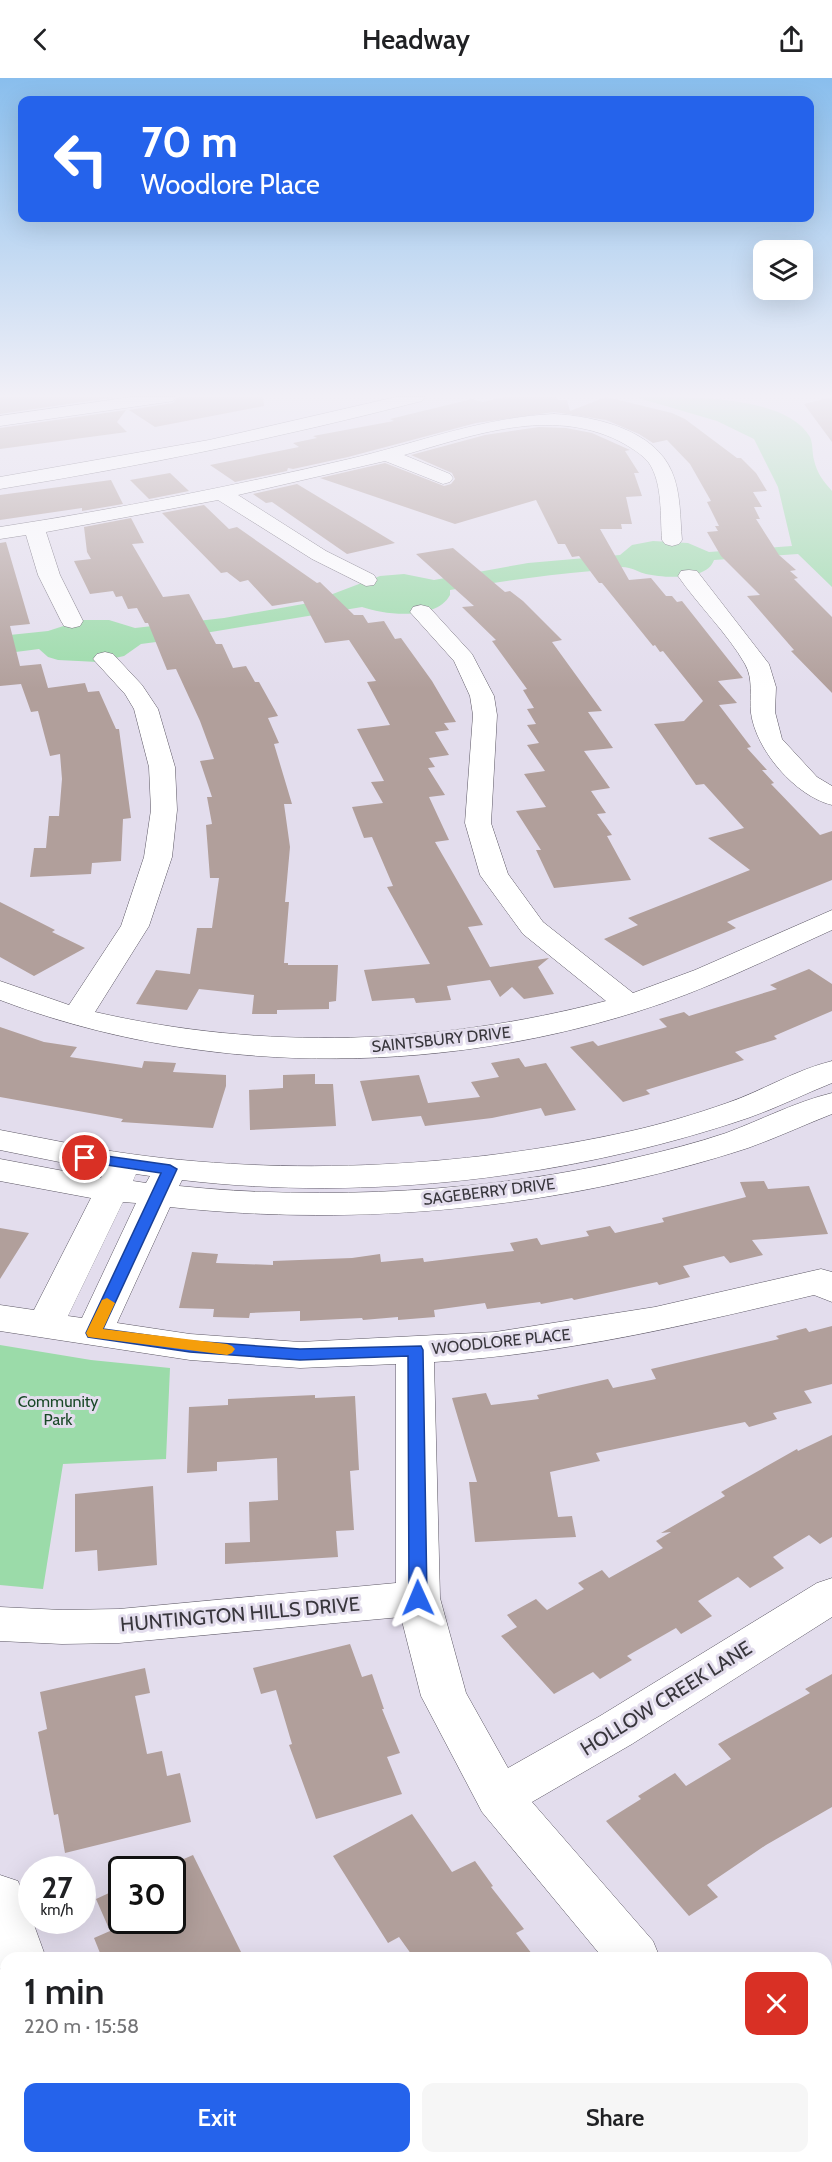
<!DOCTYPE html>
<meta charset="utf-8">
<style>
body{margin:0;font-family:Cabin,sans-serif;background:#f6f6f6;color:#202124;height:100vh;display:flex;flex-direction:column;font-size:22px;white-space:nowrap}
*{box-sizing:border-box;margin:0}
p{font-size:20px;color:#757577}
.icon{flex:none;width:33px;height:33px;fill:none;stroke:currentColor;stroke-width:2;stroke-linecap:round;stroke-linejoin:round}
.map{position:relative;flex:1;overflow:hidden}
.details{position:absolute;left:0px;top:1874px;width:832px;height:212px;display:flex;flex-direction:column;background:#fff;border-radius:18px 18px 0 0;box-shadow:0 6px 24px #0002}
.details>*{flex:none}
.top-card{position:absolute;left:18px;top:18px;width:796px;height:126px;border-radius:12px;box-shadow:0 6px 24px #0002;background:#2563eb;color:#fff;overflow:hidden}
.buttons{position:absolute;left:753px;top:162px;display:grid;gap:12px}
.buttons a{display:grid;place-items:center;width:60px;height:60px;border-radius:12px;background:#fff;box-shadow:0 6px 24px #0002;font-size:30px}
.speed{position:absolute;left:18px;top:1778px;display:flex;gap:12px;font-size:30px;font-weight:700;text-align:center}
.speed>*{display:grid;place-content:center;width:78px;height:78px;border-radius:50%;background:#fff;box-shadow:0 6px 24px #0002;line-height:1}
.speed small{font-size:15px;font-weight:400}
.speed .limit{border:3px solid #111;border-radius:9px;background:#fff;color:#111}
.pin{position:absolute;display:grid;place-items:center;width:51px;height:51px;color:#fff;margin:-26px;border:3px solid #fff;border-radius:50%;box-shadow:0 2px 6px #0007}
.me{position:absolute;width:66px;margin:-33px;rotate:359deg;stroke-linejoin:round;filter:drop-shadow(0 0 4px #0008)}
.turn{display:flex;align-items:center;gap:21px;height:126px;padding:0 24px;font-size:27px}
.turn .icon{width:78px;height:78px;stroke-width:2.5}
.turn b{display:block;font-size:42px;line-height:51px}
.round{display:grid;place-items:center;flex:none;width:63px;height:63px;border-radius:12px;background:#f6f6f6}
.head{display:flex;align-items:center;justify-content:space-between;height:102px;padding:0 24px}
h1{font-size:36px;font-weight:600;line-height:45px}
.cta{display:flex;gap:12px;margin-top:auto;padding:12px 24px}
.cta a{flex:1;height:69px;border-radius:12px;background:#2563eb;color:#fff;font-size:24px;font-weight:600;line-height:69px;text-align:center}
.cta a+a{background:#f6f6f6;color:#202124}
header{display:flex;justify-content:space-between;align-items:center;height:78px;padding:0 24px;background:#fff;font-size:27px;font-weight:600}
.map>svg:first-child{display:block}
</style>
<header><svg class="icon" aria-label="back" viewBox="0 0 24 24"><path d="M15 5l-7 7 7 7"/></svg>Headway<svg class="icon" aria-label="share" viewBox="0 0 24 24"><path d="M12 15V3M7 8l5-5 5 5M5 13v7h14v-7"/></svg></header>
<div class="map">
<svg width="832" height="2084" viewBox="0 0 832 2084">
<rect width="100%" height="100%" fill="#e3dded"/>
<path fill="#9bdba9" d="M635,319c44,0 150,-4 175,40 3,6 2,16 4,23 3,13 9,21 18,31v96l-34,-33 -84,6c-7,21 -50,18 -68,14 -6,-1 -11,-5 -17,-6 -10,-3 -26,2 -37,3 -48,4 -95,11 -142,19v5c-14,26 -65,20 -88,12l-157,26 -19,5 -45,6 -17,12 -26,6 -40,-2 -10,-3 -9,-8 -39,5v-18l48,-5 34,-11h27l26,8 89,-10 85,-15 71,-27 24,-2 30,6 94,-17 92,-8 12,-10 21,-4 35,2 21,9 83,-6 -14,-59 -24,-48 -37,-18z
M0,1267l91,15 79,8 -4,91 -103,5 -20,125 -43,-4z"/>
<path fill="#b19f9b" d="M0,319h116l-116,17z
M178,319h85l1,9 -109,21 -26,-17 44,-7z
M504,319h53l1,3h9l3,11 36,-14 66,16 13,6 52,39h4l15,15 11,18 -14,1 9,15h-8l6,12h-4l23,36 17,15 -6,1 8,7 -4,1 38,38v76l-41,-42 3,-1 -47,-54 13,-1 -39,-39 -14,-24 11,-1 -3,-5h4l-12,-24 4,-1 -21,-37 -23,-24 -14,3 -14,-9 -33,-14 -52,-8 -78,11 -128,34 -55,12 -5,-1 -1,3 -52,11 -25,-17 89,-18 -6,-4 24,-5 -4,-2 81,-15 -4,-2 82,-20 11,3z
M832,319v45l-28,-38z
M126,332l-9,12 10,10 -127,17v-21z
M539,349l27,1 26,5 38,17 -5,1 14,22h-5l8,23 -16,1 6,27h-11l1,5h-22l29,51 22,-2 15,18h6l5,6 5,-1 61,77 -25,3 19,22 -18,2 32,42 -4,1 20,22h-5l12,13 -3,1 49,51 12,-4v49l-105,42 9,6 -93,38 -39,-27 34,-14 -10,-7 122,-48 -42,-32 36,-10 -40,-44 -8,1 -42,-61 30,-3 19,-20 -40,-50 -3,1 -5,-7 -2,1 -51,-63h-3l-20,-27 -7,1 -7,-13h-7l-22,-44 -81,24 -135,-46 65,-15 59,23 7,-2 4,-5 -3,-6 -41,-18 74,-20z
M170,395l19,18 -40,8 -19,-19z
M111,402l12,24 -41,7v-3l-82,12v-25z
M297,406l98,59 -48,11 -75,-52 -6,1 -13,-9z
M204,427l25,24 8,-2 80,56 3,-1 34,33h9l5,8 16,-2 11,18 6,-1 31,43 24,41 -12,1 5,7 -14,2 14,23 -20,3 6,9 -7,1 17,27 -16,2 20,43 -14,2 48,83 -15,2 22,40 59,-9 -11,9 16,27 -30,5 -12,-12 -12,10 -10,-17 -43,6 4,14 -35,3 -2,-5 -42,3 -8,-31 66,-6 -43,-77 6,-1 -21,-49 -8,1 -12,-31 31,-4 -12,-21 13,-1 -27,-52 33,-4 -23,-43 9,-1 -27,-41 -24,3 -22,-42 -31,5 -24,-26 -8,2 -13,-10 -6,1 -59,-60z
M131,440l13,25 -12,1 31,53 26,-3 27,50h6l11,24 13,-2 9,16h4l19,34 -10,2 11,25 -5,1 18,60h-8l6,43 -5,55h4l-5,61h4v2h50l-2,36 -7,1v7l-52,1v4h-25l2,-19 -55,-6 -12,21 -51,-6 20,-34 34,4 7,-46h15l7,-50h-9l-4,-53 6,-1 -5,-27h5l-12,-36 14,-2 -14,-38 -24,-52 -9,1 -19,-47h-3l-8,-15 -9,1 -6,-13 -6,1 -3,-6 -23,3 -16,-33 17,-2 -4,-7 -3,-25z
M6,464l24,82 -20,2 10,40 21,-2 7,24 37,-5 3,9 11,-1 17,38h3l12,89 -8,1 -2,42 -29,2 -1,11 -61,3 4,-29h12l3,-32h10l3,-37 -2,-25 -10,2 -12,-45 -7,1 -10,-28 -21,2v-143z
M453,470l52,44 5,-1 13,10 39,39 -10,2 50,69 -14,1 25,36 -29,3 26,37 -19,3 15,22 -9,1 15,21 -5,1 24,44 -77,8 -18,-38h5l-25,-39 30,-4 -22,-33 21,-3 -18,-26 12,-2 -12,-18 9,-1 -9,-15 7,-1 -11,-18 4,-1 -35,-48 4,-1 -34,-33 12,-1 -58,-52z
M0,824l55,28 -3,2 33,16 -51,28 -34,-19z
M809,891l23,15v27l-58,25 3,3 -42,13 9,8 -98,30 4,4 -27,8 -53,-55 23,-6 5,5 69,-19 -8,-8 25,-7 5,4 88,-27 -7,-4z
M0,949l44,15 33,5 -7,10 72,11 2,-7 32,2 -3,9 53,3v11l-13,42 -92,-6 2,-3 -123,-22z
M519,980l6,9 21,-4 30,47 -31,6 -4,-8 -49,10 -67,8 -4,-10 -49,5 -12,-40 59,-6 9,28 52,-6 -9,-15 28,-5 -8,-14z
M315,996v10h18l3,42 -86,4 -1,-40 34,-2v-13z
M764,1103l4,8 41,-3 19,48 -76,6 11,15 -33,8 -6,-7 -41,10 7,11 -31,8 -2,-3 -83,18 -2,-2 -31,6 -1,-2 -53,7 -2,-6 -51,7 1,7 -37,3v-3l-35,3 -1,-2 -62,3v-10l-50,2 -1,5 -36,-1 1,-8 -35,-1 13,-56 26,2 -2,9 57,2v-4l79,-3 28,-4 1,8 42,-4 1,4 90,-11 -4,-8 27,-5 4,7 48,-9 -3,-5 24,-5 5,7 49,-11 -2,-4 84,-21 -6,-15z
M0,1150l29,5 -29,46z
M832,1248v58l-28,7 8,12 -39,10 4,6 -28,8 -4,-5 -149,31 4,8 -50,11 8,45 14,-1 4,21 -101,5 -6,-60h8l-25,-84 34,-5 5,12 48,-6 -2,-4 71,-16 5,9 43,-9 -5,-10 128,-30 -3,-3 30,-8 3,4z
M315,1317v3l40,-2 4,74 -9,1 4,59 -18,1 2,26 -113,7v-21l25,-1 -1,-40 29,-2 -1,-42 -60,4v9l-30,2 2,-66 39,-2v-6z
M832,1357v102l-12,7 -11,-9 -36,22 11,11 -34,20 -12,-11 -40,24 14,15 -31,18 -5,-6 -49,28 5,4 -32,19 -7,-7 -39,22 -53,-58 16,-9 -10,-12 29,-16 11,11 37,-21 -6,-6 24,-13 7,8 54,-30 -7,-7 15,-9 -10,1 64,-37 -4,-4 76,-43 1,2z
M153,1408l4,79 -59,6 -1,-21 -22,2v-58z
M350,1566l12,33 10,-3 12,35h-2l18,44 -13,4 15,37 -86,25 -27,-74 3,-1 -16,-54 -15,4 -8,-26z
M145,1590l5,25 -15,3 12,58 15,-3 5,25 13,-3 11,49 -126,31 -7,-39 -4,1 -16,-83 9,-3 -7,-37z
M832,1596v133l-66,38 -59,40 11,12 -29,19 -83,-95 35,-22 -3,-3 37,-23 11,13 45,-27 -13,-15 92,-51 -5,-4z
M412,1736l40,58 23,-11 18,25 -2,1 33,42 -8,4 19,25h-121l-15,-21 -11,6 -55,-87z
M193,1777l51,103h-142l-8,-20 16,-7 -14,-32 26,-12v33h50v-56z"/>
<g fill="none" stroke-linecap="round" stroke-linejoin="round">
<g stroke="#5c5764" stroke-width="1">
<path id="minor" d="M131,319h45l-3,4 -6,1 -167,24v-10z
M554,336c41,2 101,16 118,58 9,21 8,46 10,68l-3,4 -7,2 -7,-2 -3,-4c-2,-24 1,-56 -13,-77 -7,-9 -19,-16 -30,-22 -69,-34 -145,-6 -215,14l46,19 3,4 -3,4 -7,2 -58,-23 -147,34 88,56 48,24 3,5 -3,5 -8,1 -54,-27 -94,-59 -172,32 14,43 23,46 -3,5 -8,2 -8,-2 -3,-5 -23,-46 -12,-40 -26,4v-12c117,-18 234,-41 349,-68 69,-16 134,-42 205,-45z
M689,492l8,1 72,93 7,23 -1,25 7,27 35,38 15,9v19c-37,-9 -76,-55 -81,-92 -2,-17 3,-33 -6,-49 -17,-30 -47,-59 -67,-88l3,-5z
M421,527l8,2 43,47 22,42 3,19 -6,108 17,51 35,48 90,71 62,-23 137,-60v20c-64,29 -128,61 -196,82 -204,64 -436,64 -636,-12v-19l69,24 52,-79 23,-69 7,-47 -2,-43 -15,-58 -9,-15 -32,-35 4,-5 8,-2 8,2 29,31 16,24 17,58 2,43 -5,47 -23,69 -54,86c170,39 342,33 511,-11l-83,-67 -43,-59 -15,-52 8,-108 -3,-19 -16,-35 -44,-49 3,-5z
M832,983v22c-28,11 -55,25 -84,35 -178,60 -379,84 -566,62l-3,6c142,15 316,6 455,-28 31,-7 62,-15 92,-25 35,-13 69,-31 106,-40v21c-28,11 -56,24 -84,34 -185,60 -386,80 -578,59l-53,116 73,11 110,8 195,-10 160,-25 166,-38 11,3v30l-18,-7c-127,30 -249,59 -380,67l6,236 26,95 42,75 92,-52 217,-133 15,-5v39l-200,127 -100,58 121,139 7,17h-57l-121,-146 -61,-116 -20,-79 -282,26 -57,1 -62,-3v-34l62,3 57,-1 277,-26v-219l-96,4 -110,-8 -190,-29v-26l34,5 57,-112 -91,-17v-22l101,19 3,-7 -104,-21v-20c33,6 65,13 98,19 173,29 362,20 533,-18 31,-7 65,-17 96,-28 35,-12 68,-33 105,-42zM136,1096l14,2 -4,7 -13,-2zM123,1124l13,1 -54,115 -14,-2z
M0,1797l18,6 28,77h-40v18l-6,-8z
M826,2062l6,11v11h-53l-3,-5h50z
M91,2079h57l2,5h-56z"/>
</g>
<g stroke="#5c5764" stroke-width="1">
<path id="major" d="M396,319h29l-3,4c-139,36 -280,65 -422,88v-12l209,-37z"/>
</g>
<use href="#minor" fill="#fff" fill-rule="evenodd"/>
<use href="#major" fill="#fff" fill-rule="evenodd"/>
</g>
<linearGradient id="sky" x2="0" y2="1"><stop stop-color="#89beed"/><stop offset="0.52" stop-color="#f2f0f7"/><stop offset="1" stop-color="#f2f0f7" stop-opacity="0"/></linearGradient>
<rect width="832" height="611" fill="url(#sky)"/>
<path fill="#2563eb" stroke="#184099" stroke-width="1.5" d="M85,1075l85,12 7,4 -74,160 87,12 110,8 121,-3 2,4 4,248 -3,5 -6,2 -7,-2 -2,-5 -1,-242 -108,4 -110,-8 -102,-15 -2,-4 75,-160 -81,-12 -2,-3z"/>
<path fill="#f59e0b" d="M107,1220l8,5 -12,26 124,15 5,2 3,3 -3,4 -5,2 -139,-18 -2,-4 16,-33z"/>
<g text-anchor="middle" stroke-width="6" stroke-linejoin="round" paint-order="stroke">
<g font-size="16" fill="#38363c" stroke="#e3dded">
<text transform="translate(441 961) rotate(-6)" y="6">SAINTSBURY DRIVE</text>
<text transform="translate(489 1113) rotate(-7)" y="6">SAGEBERRY DRIVE</text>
<text transform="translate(501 1263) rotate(-6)" y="6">WOODLORE PLACE</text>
</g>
<g font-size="16" fill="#194827" stroke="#e3dded">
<text x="58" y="1329">Community<tspan x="58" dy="18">Park</tspan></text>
</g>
<g font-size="20" fill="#38363c" stroke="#e3dded">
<text transform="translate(240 1536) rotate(-5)" y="7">HUNTINGTON HILLS DRIVE</text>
<text transform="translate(666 1620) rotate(-32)" y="7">HOLLOW CREEK LANE</text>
</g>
</g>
</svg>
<div class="buttons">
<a><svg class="icon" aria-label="layers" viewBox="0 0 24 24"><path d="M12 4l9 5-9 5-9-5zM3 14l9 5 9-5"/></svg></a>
</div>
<div class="speed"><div>27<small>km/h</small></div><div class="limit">30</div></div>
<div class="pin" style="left:85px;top:1080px;background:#d93025"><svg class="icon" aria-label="arrive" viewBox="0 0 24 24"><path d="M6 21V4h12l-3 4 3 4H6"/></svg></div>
<svg class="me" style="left:418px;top:1520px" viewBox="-20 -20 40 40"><path d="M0-17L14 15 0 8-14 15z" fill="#2563eb" stroke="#fff" stroke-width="4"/></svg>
<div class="top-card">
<div class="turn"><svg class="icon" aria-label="left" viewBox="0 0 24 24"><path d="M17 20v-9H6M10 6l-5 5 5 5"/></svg><div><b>70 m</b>Woodlore Place</div></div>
</div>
<section class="details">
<div class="head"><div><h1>1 min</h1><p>220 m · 15:58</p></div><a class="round" style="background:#d93025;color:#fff"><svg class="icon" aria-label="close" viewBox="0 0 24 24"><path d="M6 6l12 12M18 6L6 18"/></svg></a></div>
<div class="cta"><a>Exit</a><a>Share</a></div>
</section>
</div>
